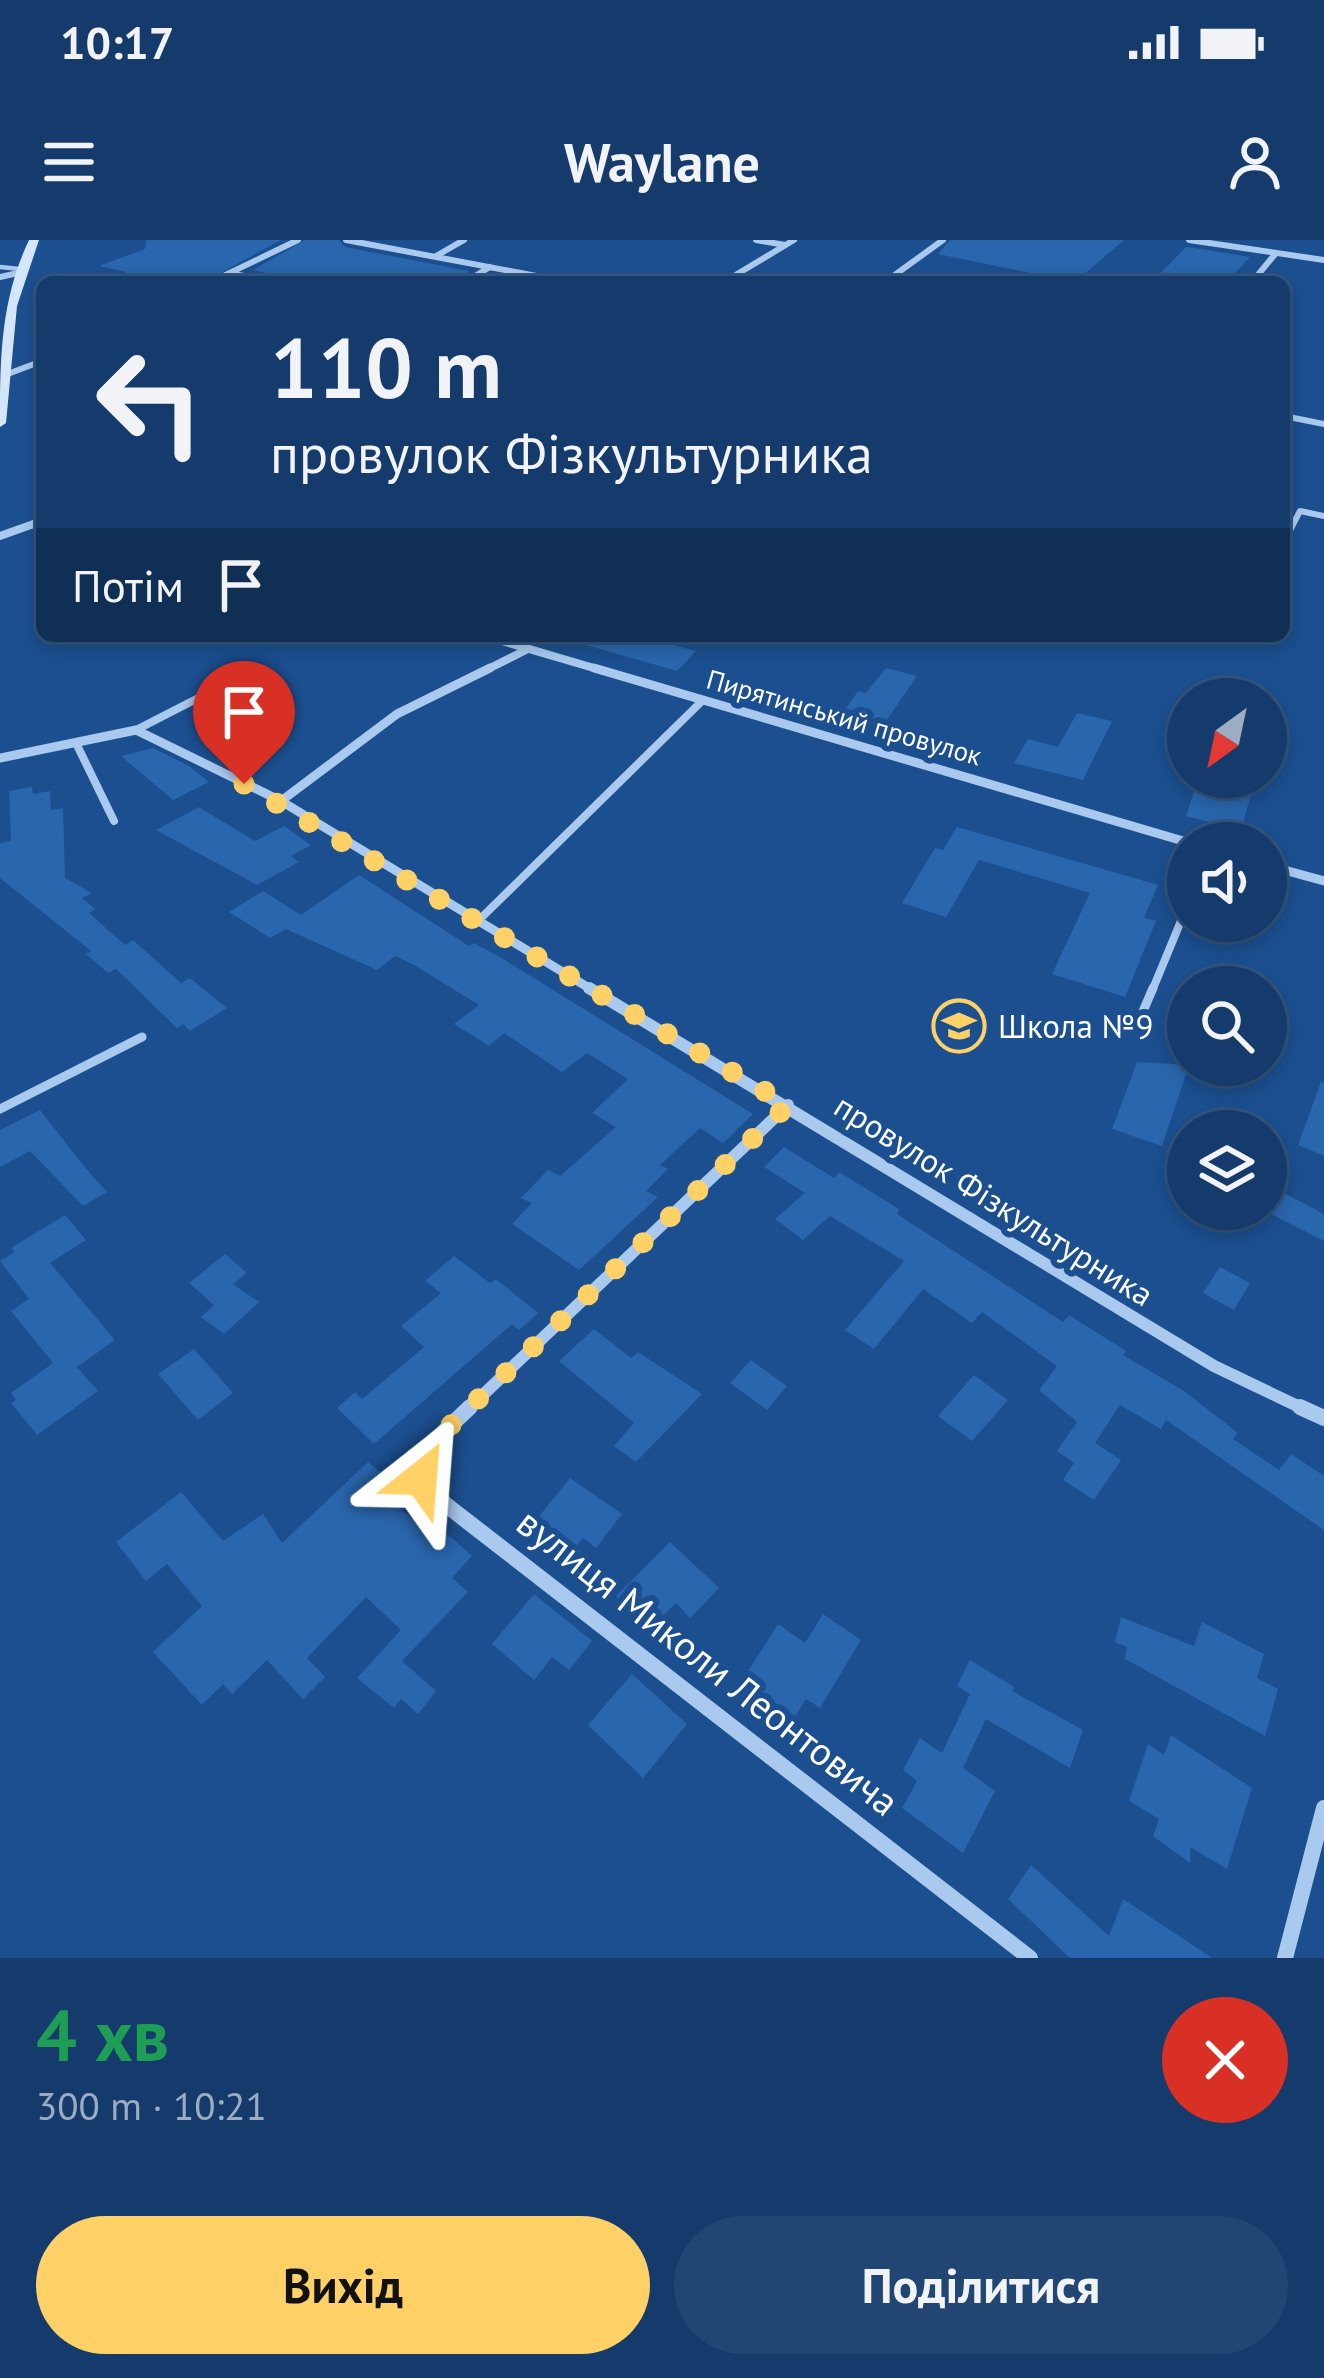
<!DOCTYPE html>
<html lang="uk">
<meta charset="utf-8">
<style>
body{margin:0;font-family:"PT Sans",sans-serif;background:#214673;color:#f1f3f6;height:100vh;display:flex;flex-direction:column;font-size:45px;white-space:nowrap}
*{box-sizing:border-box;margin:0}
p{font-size:39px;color:#9dadc1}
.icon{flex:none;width:66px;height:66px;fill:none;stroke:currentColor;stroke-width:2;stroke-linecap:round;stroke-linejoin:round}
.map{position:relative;height:1718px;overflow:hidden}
.drawer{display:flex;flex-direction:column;background:#143b6b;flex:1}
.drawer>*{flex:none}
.banner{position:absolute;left:36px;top:36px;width:1254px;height:366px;border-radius:18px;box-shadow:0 6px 18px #0003,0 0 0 3px #33557e;background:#143b6b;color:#f1f3f6;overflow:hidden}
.needle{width:78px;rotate:213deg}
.tools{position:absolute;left:1167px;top:438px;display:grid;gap:24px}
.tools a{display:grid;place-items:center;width:120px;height:120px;border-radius:50%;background:#143b6b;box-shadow:0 6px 18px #0003,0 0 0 3px #33557e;font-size:60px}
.pin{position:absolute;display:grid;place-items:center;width:102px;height:102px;color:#fff;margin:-123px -51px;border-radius:50% 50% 50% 0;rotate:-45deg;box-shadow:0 0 12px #0007}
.pin .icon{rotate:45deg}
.me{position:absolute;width:132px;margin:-66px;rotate:28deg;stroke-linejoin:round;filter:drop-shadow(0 0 9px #0008)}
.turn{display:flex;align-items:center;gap:42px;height:252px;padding:0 36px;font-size:54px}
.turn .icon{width:156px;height:156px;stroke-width:2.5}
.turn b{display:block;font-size:84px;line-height:102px}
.then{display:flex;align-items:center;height:114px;padding:0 36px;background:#0003;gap:24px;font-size:45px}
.round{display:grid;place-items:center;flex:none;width:126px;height:126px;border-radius:63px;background:#214673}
.headline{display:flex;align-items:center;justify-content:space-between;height:204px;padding:0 36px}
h1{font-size:72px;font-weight:700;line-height:90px;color:#1e9e55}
.button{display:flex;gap:24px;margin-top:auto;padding:24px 36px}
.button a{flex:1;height:138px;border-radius:72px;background:#ffd166;color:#111;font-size:48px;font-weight:700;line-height:138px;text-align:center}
.button a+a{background:#214673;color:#f1f3f6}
.status{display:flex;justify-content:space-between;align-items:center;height:84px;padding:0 60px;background:#143b6b;direction:ltr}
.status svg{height:33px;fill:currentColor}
header{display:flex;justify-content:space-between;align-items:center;height:156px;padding:0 36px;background:#143b6b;font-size:54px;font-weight:700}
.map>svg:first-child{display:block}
</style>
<div class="status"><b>10:17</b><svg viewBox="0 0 49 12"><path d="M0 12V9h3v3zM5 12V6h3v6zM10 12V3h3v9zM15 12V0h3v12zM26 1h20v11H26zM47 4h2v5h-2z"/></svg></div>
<header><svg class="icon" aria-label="menu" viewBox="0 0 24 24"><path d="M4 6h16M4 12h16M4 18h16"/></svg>Waylane<svg class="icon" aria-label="person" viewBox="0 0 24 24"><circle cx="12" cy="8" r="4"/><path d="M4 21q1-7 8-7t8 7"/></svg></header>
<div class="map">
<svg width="1324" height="1718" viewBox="0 0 1324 1718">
<rect width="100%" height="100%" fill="#1b4f8f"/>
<path fill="#2a66ad" d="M146,0h135l-77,42h-101l24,-10 -28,-6 46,-17z
M305,0h34l6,7 124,24 -11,11h-178l-4,-7 -23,-5z
M950,0h174l-49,42h-52l12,-8 -97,-20z
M1186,7h2l62,10 -24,25h-74z
M580,396h60l56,15 -19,20 -98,-28z
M886,428l31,8 -31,45 -9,-2 -5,8 -33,-9 19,-27 8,2z
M1077,473l35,8 -29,59 -69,-17 14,-24 30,8z
M153,508l36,18 20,16 -36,18 -52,-44z
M1199,537h57l-15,53 -55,-14z
M32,547l1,7 17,-3 1,19 12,-2 2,70 27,15 -10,5 13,11 -6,4 36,32 8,-5 48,43 9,-5 37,30 -37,23 -7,-7 -6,4 -61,-59 -8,4 -22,-19 5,-3 -91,-73v-35l11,-2 -2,-50z
M199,567l56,34 29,-15 27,19 -20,11 8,6 -42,23 -101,-55z
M957,587l201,58 -14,33 12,3 -31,76 -73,-23 38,-81 -111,-33 -33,57 -44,-14 33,-55 8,2z
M359,635l110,71 5,-3 26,14 253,157 -30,29 -23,-15 -40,37 8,4 -22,22 12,6 -79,73 -67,-46 20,-21 -11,-5 27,-28 12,6 56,-49 -24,-14 36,-34 -41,-26 -25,19 -58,-39 -15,13 -35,-22 25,-19 -65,-40 -19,-9 -18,14 -91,-41 -16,9 -41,-26 34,-21 38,24z
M1137,822l52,3 -27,81 -50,-17z
M1321,842l3,1v73l-26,-11z
M40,870l43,55 24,27 -24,14 -53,-55 -30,16v-37z
M784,907l50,31 5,-6 60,37 -2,5 166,108 6,-7 57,36 -3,4 61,36 54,42 -5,6 46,31 12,-16 33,22v54l-158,-110 -5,9 -41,-24 -25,38 26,17 -27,40 -31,-20 11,-17 -17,-12 20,-29 -38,-32 18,-24 -75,-54 -10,11 -49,-34 -49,60 -29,-19 59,-69 -74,-45 -27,24 -28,-21 30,-26 -41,-26z
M1280,951l44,23v27l-57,-29z
M65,975l21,25 -36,23 65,77 -38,27 21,24 -61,44 -26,-32 5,-3 -5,-7 42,-30 -42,-52 18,-12 -29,-38 15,-9 -4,-4z
M225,1014l22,19 -14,11 26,18 -35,32 -23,-17 13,-12 -25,-22z
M454,1016l36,27 6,-4 42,34 -19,17 -7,-6 -138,120 -37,-36 18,-16 7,7 62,-52 -23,-21 40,-33 -16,-12z
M1220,1027l30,16 -16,27 -31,-17z
M594,1089l37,29 7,-6 64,42 -66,68 -22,-16 20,-23 -75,-62z
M194,1109l39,44 -35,27 -40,-46z
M751,1120l36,26 -20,24 -37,-27z
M974,1135l34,25 -36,41 -34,-25z
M368,1222l41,34 -11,11 39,32 7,-8 28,25 -20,22 16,14 -66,69 34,30 -18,23 -17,-15 -7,9 -37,-30 44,-48 -35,-33 -59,61 18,19 -22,22 -36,-39 -35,34 -9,-10 -21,21 -49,-53 49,-46 -35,-42 -21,17 -30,-39 65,-50 42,49 40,-27 19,29z
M570,1238l52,36 -26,34 -13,-10 -9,11 -38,-29z
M670,1302l49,46 -29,30 -14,-15 -26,26 -34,-33z
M534,1354l58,47 -23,29 -17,-13 -18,23 -42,-36z
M823,1374l38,26 -41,68 -14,-9 -11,18 -52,-38 35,-55 27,19z
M1121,1377l73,29 8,-24 62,32 -7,24 21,11 -13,47 -140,-77 2,-12 -12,-5z
M970,1420l44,27 -2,4 71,39 -13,38 -84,-49 -23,49 32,23 -32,62 -61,-45 15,-27 -14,-11 17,-32 22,15 28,-59 -13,-8z
M632,1434l55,50 -44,54 -55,-53z
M1171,1495l81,53 -25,81 -37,-22v16l-37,-27 6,-17 -30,-18 19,-57 16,11z
M1031,1625l78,71 14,-37 89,59h-142l-62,-59z"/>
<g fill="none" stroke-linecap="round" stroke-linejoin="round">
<path stroke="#a9c9ee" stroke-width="4.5" d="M0,27l20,2"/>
<path stroke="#a9c9ee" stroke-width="6" d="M1284,302l16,-31 24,5"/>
<path stroke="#a9c9ee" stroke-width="8" d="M136,490l74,-38
M76,503l38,78
M479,680l222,-218
M1152,751l36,-87"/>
<path stroke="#a9c9ee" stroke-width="9" d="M1135,790l18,-42
M0,869l142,-72"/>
<path stroke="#a9c9ee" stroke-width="6" d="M346,0l222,42
M756,0l29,5
M1189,0l135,20
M436,16l28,-16
M230,33l43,9
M0,37l18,-4
M211,42l87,-42
M465,42l25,-15
M724,42l70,-42
M885,42l58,-42
M1252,42l24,-29
M5,135l37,-14
M1284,176l40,8"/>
<path stroke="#a9c9ee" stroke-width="8" d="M0,296l42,-15
M485,396l119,35
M484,431l42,-21"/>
<path stroke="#a9c9ee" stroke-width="9" d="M594,428l596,175
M0,518l136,-28 145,71 313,190
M281,561l116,-87 93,-46
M1266,625l58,16"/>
<path stroke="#a9c9ee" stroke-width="12" d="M589,748l625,378 92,44
M467,1170l321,-305"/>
<path stroke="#a9c9ee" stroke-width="16" d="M470,1167l-38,36 -11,35 24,26 585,454
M1300,1167l24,11
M1285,1718l39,-150"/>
<path fill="#d6e6fa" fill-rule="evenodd" d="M29,0h10l-22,66 -11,117 -6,4c0,-66 0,-126 29,-187z"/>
</g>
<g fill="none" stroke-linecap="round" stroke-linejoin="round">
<path stroke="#ffd166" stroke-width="21" stroke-dasharray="0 37.8" d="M244,544l544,321 -356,338 -11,35"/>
</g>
<defs>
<g id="school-ring" transform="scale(2.7)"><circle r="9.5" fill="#1b4f8f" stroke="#ffd166" stroke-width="1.5"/><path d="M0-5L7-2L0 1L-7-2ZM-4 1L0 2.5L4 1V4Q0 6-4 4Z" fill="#ffd166"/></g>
</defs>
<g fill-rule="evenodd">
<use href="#school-ring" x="959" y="786"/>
</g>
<g text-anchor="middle" stroke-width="12" stroke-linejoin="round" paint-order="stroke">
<g font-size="27" fill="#fff" stroke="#1b4f8f">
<text transform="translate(844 478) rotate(16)" y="9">Пирятинський провулок</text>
</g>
<g font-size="33" fill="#fff" stroke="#1b4f8f" text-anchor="start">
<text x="998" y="798">Школа №9</text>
</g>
<g font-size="33" fill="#fff" stroke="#1b4f8f">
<text transform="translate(994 960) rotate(32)" y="12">провулок Фізкультурника</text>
</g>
<g font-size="39" fill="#fff" stroke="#1b4f8f">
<text transform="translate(708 1422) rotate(38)" y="14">вулиця Миколи Леонтовича</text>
</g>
</g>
</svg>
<div class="tools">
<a><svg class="needle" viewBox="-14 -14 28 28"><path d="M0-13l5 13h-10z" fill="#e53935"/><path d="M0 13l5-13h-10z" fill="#9dadc1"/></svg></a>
<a><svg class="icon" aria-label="sound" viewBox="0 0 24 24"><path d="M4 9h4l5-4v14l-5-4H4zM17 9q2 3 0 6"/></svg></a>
<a><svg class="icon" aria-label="search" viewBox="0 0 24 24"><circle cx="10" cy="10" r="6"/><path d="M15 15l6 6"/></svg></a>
<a><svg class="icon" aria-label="layers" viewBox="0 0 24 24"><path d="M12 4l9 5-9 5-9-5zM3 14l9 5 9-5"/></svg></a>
</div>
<div class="pin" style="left:244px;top:544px;background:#d93025"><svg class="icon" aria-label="arrive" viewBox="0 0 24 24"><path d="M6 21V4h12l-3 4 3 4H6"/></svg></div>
<svg class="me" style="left:421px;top:1238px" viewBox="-20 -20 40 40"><path d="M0-17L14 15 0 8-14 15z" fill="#ffd166" stroke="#fff" stroke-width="4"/></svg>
<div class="banner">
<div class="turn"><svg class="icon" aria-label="left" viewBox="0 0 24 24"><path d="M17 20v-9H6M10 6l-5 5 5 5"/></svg><div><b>110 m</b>провулок Фізкультурника</div></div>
<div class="then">Потім<svg class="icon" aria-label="arrive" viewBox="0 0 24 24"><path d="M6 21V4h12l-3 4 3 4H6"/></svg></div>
</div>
</div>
<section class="drawer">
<div class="headline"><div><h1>4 хв</h1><p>300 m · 10:21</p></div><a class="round" style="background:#d93025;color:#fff"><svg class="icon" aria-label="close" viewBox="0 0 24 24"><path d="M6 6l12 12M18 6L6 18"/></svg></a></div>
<div class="button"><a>Вихід</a><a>Поділитися</a></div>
</section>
